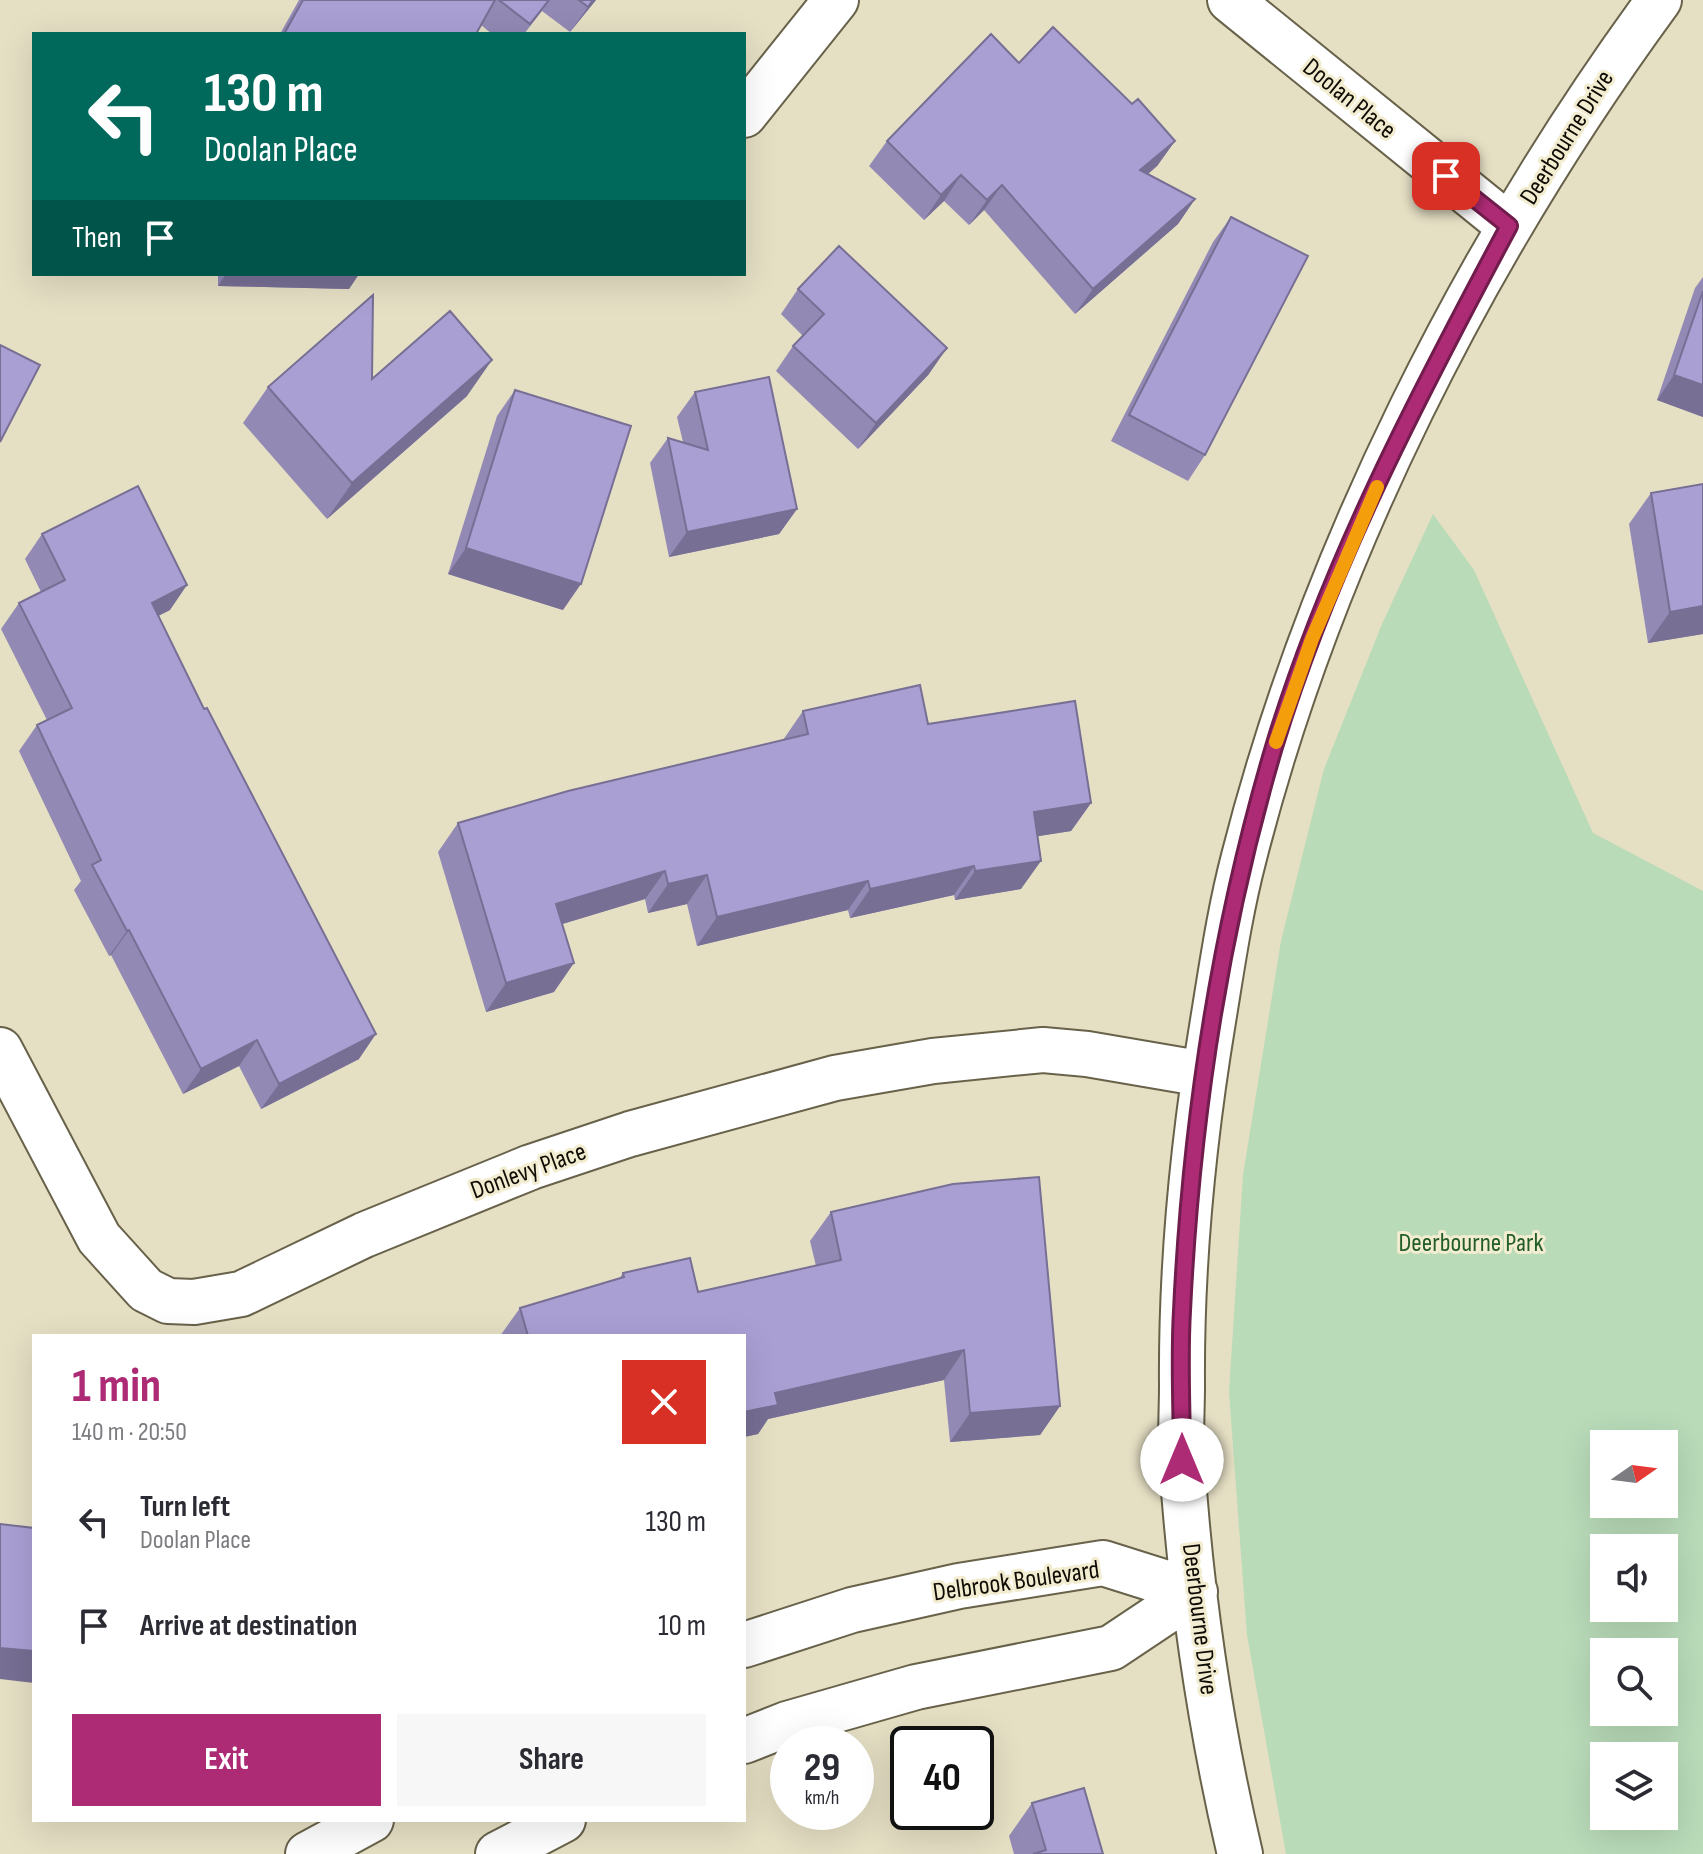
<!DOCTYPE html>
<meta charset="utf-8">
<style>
body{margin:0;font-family:"Sofia Sans Condensed",sans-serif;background:#f7f7f7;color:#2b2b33;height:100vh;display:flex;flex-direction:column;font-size:30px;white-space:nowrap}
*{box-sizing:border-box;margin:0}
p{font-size:26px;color:#7c7c81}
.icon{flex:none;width:44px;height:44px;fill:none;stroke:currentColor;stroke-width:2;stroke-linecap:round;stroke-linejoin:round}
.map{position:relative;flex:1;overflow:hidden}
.drawer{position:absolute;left:32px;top:1334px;width:714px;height:488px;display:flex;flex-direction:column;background:#fff;border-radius:0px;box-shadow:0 8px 32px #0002}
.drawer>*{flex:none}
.guide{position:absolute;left:32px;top:32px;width:714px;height:244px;border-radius:0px;box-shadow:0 8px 32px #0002;background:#00695c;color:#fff;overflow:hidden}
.needle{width:52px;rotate:76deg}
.fabs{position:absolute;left:1590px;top:1430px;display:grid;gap:16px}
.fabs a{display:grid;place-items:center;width:88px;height:88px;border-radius:0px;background:#fff;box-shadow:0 8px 32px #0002;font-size:40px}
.speed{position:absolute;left:770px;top:1726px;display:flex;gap:16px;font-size:40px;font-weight:700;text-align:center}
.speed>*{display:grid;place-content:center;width:104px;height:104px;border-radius:50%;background:#fff;box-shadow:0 8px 32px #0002;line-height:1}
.speed small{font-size:20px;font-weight:400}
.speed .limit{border:4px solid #111;border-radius:12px;background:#fff;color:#111}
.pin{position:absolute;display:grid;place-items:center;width:68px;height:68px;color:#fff;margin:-34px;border-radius:16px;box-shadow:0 4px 12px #0006}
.me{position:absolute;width:88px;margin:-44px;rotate:0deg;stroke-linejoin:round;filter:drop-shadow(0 0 6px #0008)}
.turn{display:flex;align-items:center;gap:28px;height:168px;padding:0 40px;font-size:36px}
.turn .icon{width:104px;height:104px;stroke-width:2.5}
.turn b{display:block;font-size:56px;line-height:68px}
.then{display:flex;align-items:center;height:76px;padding:0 40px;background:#0003;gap:16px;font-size:30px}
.round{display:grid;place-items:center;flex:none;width:84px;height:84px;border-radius:0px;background:#f7f7f7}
.headline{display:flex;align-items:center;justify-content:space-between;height:136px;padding:0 40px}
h1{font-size:48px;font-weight:700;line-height:60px;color:#ad2b75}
.cta{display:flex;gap:16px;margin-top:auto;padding:16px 40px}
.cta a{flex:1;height:92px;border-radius:0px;background:#ad2b75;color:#fff;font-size:32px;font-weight:700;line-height:92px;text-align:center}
.cta a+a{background:#f7f7f7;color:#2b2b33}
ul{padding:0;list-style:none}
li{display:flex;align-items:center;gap:24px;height:104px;padding:0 40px}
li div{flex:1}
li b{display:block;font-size:30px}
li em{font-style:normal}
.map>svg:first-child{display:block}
</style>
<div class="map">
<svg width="1703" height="1854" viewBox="0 0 1703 1854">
<rect width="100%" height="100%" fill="#e5dfc4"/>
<path fill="#b9dbb8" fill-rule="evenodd" d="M1433,514l41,56 119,263 110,58v963h-417l-39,-219 -18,-243 14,-217 38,-234 43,-172 58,-145zM1604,1444h60v60h-60zM1604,1548h60v60h-60zM1604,1652h60v60h-60zM1664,1756v60h-60v-60z"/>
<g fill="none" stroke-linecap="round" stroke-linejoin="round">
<g stroke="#68624a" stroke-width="48">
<path id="minor" d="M1230,0l279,226
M744,115l92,-115
M0,1050l99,188 47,52 22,11 26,1 47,-8 123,-59 167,-68 99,-33 205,-56 98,-17 110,-11 44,4 117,20
M744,1645l108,-35 107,-24 144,-23 92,29
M744,1741l43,-17 129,-37 195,-39 84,-56
M308,1854l63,-34
M498,1854l65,-34
M1240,1854c-30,-127 -49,-260 -58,-390 -2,-26 0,-53 0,-79 -1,-122 11,-243 31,-364 9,-55 17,-111 31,-164 77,-303 231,-606 415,-857"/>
</g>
<use href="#minor" stroke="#fff" stroke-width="44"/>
</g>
<path fill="#9289b5" d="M299,0h297l-26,32 -28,-21 -18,23h-32l-11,-9 -5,9h-196z
M1019,63l113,41 43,37 -18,25 -9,8 47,25 -17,25 -103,90 -91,-104 -15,15 -25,-24 -20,19 -55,-54 18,-25z
M1231,217l-26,238 -17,26 -77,-40 102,-199z
M218,274h141l-10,15 -131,-3z
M1703,277v140l-46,-17 38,-112z
M798,289l131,85 -71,75 -82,-78 17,-25 10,-10 -22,-22z
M372,379l95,17 -140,123 -84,-96 25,-36z
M515,390l48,220 -115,-36 49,-158z
M695,392l102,117 -18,25 -110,23 -19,-94 18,-25 15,4 -6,-25z
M1651,493l52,141 -55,9 -19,-119z
M42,534l128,76 -12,6 201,443 -98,50 -22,-43 -56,28 -72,-139 -2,1 -35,-66 7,-9 -62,-130 18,-26 10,-5 -46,-91 18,-26 22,-11 -16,-33z
M803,711l125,13 163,79 -20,28 -33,5 -17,53 -66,11 -1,-5 -104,23 -2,-8 -151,36 -10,-42 -39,9 -3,-14 -83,25 -8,68 -68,20 -48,-160 20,-29 325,-83z
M831,1212l229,194 -20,29 -90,7 -6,-62 -176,39 -10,15 -14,3v-101h-244l20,-28 99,-29 4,-6 75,19 118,-26 -6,-25z
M1032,1803l71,51h-89l-5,-18z"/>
<path fill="#776f94" d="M593,0h3l-26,32 18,-25z
M1175,141l-18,25 -35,30 18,-26z
M961,175l-17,26 -20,19 17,-25z
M1002,185l-18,25 -15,15 18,-25z
M1195,199l-17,25 -103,90 18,-25z
M226,274h133l-10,15 -131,-3z
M947,348l-18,26 -71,75 18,-26z
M492,360l-25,36 -140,123 25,-36z
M1674,375l29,10v32l-46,-17z
M797,509l-18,25 -110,23 18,-25z
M466,548l115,36 -18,26 -115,-36z
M187,585l-17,25 -36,18 18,-25z
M1703,606v28l-55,9 22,-31z
M1091,803l-20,28 -57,9 20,-28z
M1041,861l-20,28 -66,11 20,-29z
M974,866l-20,29 -104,23 20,-29z
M665,871l-20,28 -109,33 20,-28z
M707,875l-20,29 -39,9 20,-29z
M868,881l-20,29 -151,36 20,-29z
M129,930l-18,25 -2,1 18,-25z
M574,963l-20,29 -68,20 20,-29z
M376,1034l-17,25 -98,50 18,-25z
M257,1040l-18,26 -56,28 18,-25z
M964,1350l-20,30 -176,39 -10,15 -14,3v-25l31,-19z
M1060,1406l-20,29 -90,7 20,-29z
M0,1648l34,3v32l-34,-4z"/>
<path fill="#aa9fd3" stroke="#776f94" stroke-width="2" d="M303,0h192l-19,34h-192z
M499,0h50l-19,24z
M579,0h14l-5,7z
M1053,27l79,77 6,-5 37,42 -35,29 55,29 -102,90 -91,-104 -15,15 -26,-25 -20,20 -54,-54 104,-107 28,29z
M1231,217l77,39 -103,199 -76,-40z
M839,246l108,102 -71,75 -83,-77 31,-32 -26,-25z
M1703,291v94l-29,-10z
M373,295l-1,84 78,-68 42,49 -140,123 -84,-96z
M0,345l40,20 -40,77z
M769,377l28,132 -110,23 -19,-94 40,12 -13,-58z
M515,390l116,36 -50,158 -115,-36z
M1703,484v122l-33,6 -19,-119z
M138,486l49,99 -35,18 52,106 3,-1 169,326 -97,50 -22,-44 -56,29 -72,-139 -2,1 -35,-66 9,-5 -64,-135 35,-17 -53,-105 46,-23 -23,-46z
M920,685l8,39 147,-23 16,102 -57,9 7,49 -66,10 -1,-5 -104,23 -2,-8 -151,36 -10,-42 -39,9 -3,-13 -109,33 18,59 -68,20 -48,-160 110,-32 240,-57 -5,-23z
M1039,1177l21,229 -90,7 -6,-63 -189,43 3,12 -34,7v-76h-216l-8,-28 104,-31 -1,-4 67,-15 8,34 143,-32 -10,-48 122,-28z
M0,1524l34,4v123l-34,-3z
M1084,1788l19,66h-70l13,-4 -14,-47z"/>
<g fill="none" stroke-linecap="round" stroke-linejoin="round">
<g stroke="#701c4c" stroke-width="20">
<path id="route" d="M1182,1460c0,-49 -3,-100 0,-149 9,-190 38,-382 92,-564 55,-182 145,-353 235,-521l-63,-50"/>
</g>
<use href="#route" stroke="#ad2b75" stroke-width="14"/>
<path stroke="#f59e0b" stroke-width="14" d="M1276,742l36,-103 65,-152"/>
</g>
<g text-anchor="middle" stroke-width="6" stroke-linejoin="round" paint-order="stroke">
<g font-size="26" fill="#0e0c04" stroke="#f2ecd1">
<text transform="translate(1350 98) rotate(39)" y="9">Doolan Place</text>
<text transform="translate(1566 137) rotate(-58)" y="9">Deerbourne Drive</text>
<text transform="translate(528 1170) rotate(-20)" y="9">Donlevy Place</text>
<text transform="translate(1016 1580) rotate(-8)" y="9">Delbrook Boulevard</text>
<text transform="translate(1201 1619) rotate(83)" y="9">Deerbourne Drive</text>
</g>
<g font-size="26" fill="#225d27" stroke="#f2ecd1">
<text x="1471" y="1251">Deerbourne Park</text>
</g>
</g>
</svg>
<div class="fabs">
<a><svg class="needle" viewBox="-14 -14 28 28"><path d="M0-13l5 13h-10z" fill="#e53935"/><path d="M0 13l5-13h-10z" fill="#7c7c81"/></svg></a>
<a><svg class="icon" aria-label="sound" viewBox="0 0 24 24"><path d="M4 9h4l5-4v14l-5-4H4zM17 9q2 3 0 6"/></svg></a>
<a><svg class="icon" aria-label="search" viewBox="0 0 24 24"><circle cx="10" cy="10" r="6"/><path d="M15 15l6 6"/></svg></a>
<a><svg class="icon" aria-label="layers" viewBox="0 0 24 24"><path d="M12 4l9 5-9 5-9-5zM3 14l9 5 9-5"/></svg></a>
</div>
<div class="speed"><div>29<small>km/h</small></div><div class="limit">40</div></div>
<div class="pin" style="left:1446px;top:176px;background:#d93025"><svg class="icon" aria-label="arrive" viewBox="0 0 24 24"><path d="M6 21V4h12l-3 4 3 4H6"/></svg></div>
<svg class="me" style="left:1182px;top:1460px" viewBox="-20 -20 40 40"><circle r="19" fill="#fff"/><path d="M0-13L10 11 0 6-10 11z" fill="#ad2b75"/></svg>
<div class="guide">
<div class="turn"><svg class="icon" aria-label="left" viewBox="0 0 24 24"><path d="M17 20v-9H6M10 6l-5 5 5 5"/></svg><div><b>130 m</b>Doolan Place</div></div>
<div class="then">Then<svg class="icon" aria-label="arrive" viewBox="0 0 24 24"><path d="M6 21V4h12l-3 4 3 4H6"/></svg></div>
</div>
<section class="drawer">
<div class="headline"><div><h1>1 min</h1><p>140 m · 20:50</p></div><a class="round" style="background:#d93025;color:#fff"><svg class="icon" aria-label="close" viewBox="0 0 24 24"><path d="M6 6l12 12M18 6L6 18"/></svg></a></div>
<ul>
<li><svg class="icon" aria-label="left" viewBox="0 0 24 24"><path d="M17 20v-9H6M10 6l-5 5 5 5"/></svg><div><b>Turn left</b><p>Doolan Place</p></div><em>130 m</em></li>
<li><svg class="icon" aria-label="arrive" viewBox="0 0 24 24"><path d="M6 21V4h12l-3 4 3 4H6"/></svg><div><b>Arrive at destination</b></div><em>10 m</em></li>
</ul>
<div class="cta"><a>Exit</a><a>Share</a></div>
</section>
</div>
